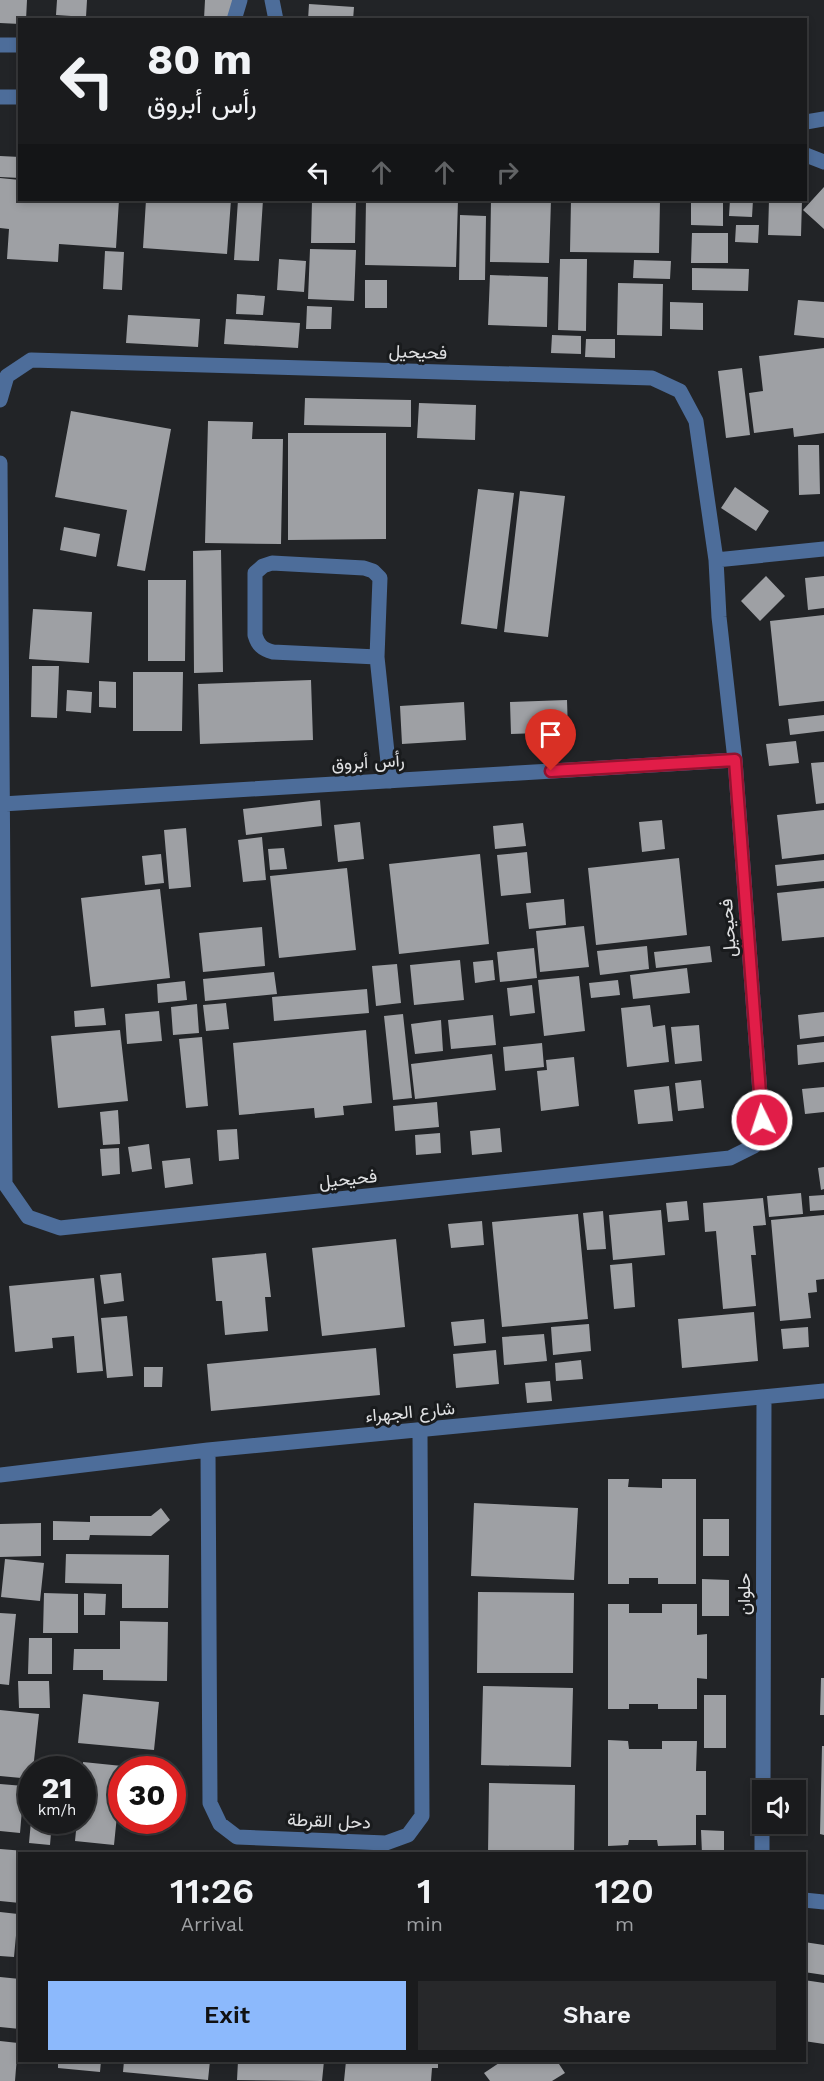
<!DOCTYPE html>
<meta charset="utf-8">
<style>
body{margin:0;font-family:"Work Sans",Vazirmatn,sans-serif;background:#27282a;color:#f1f3f6;height:100vh;display:flex;flex-direction:column;font-size:22px;white-space:nowrap}
*{box-sizing:border-box;margin:0}
p{font-size:20px;color:#9fa1a4}
.icon{flex:none;width:33px;height:33px;fill:none;stroke:currentColor;stroke-width:2;stroke-linecap:round;stroke-linejoin:round}
.map{position:relative;flex:1;overflow:hidden}
.sheet{position:absolute;left:18px;top:1852px;width:788px;height:210px;display:flex;flex-direction:column;background:#1a1b1d;border-radius:0px;box-shadow:0 3px 9px #0003,0 0 0 2px #38393b}
.sheet>*{flex:none}
.hud{position:absolute;left:18px;top:18px;width:789px;height:183px;border-radius:0px;box-shadow:0 3px 9px #0003,0 0 0 2px #38393b;background:#1a1b1d;color:#f1f3f6;overflow:hidden}
.buttons{position:absolute;left:752px;top:1780px;display:grid;gap:12px}
.buttons a{display:grid;place-items:center;width:54px;height:54px;border-radius:0px;background:#1a1b1d;box-shadow:0 3px 9px #0003,0 0 0 2px #38393b;font-size:30px}
.speed{position:absolute;left:18px;top:1756px;display:flex;gap:12px;font-size:30px;font-weight:700;text-align:center}
.speed>*{display:grid;place-content:center;width:78px;height:78px;border-radius:50%;background:#1a1b1d;box-shadow:0 3px 9px #0003,0 0 0 2px #38393b;line-height:1}
.speed small{font-size:15px;font-weight:400}
.speed .limit{border:9px solid #d22;background:#fff;color:#111}
.pin{position:absolute;display:grid;place-items:center;width:51px;height:51px;color:#fff;margin:-62px -26px;border-radius:50% 50% 50% 0;rotate:-45deg;box-shadow:0 0 6px #0007}
.pin .icon{rotate:45deg}
.me{position:absolute;width:66px;margin:-33px;rotate:356deg;stroke-linejoin:round;filter:drop-shadow(0 0 4px #0008)}
.turn{display:flex;align-items:center;gap:21px;height:126px;padding:0 30px;font-size:27px}
.turn .icon{width:78px;height:78px;stroke-width:2.5}
.turn b{display:block;font-size:42px;line-height:51px}
.lanes{display:flex;align-items:center;height:57px;padding:0 30px;background:#0003;justify-content:center;gap:30px;direction:ltr}
.lanes .off{opacity:.35}
.eta{display:flex;justify-content:space-evenly;align-items:center;height:102px;text-align:center}
.eta b{font-size:36px;font-weight:600;line-height:42px}
.primary-button{display:flex;gap:12px;margin-top:auto;padding:12px 30px}
.primary-button a{flex:1;height:69px;border-radius:0px;background:#8cb9fc;color:#111;font-size:24px;font-weight:600;line-height:69px;text-align:center}
.primary-button a+a{background:#27282a;color:#f1f3f6}
.map>svg:first-child{display:block}
</style>
<div class="map">
<svg width="824" height="2081" viewBox="0 0 824 2081">
<rect width="100%" height="100%" fill="#222427"/>
<path fill="#9ea0a4" d="M0,0h27l-1,20h-6v4l-20,-1z
M57,0h30l-1,17 -30,-2z
M205,0h28l-1,20 -28,-1z
M309,4l45,3 -1,13h-45z
M0,156l20,1v21l-20,-1z
M0,178l20,2v20h99l-3,48 -57,-4 -1,18 -51,-3 2,-30 -9,-1z
M824,187v42l-21,-19z
M146,200h85l-4,54 -84,-6z
M238,200h25l-4,61 -25,-1z
M312,200h44l-1,43h-44z
M366,200h92l-2,67 -91,-2z
M491,200h60l-2,63 -59,-1z
M571,200h89l-1,53 -89,-1z
M691,200h32v26l-32,-1z
M730,200h23l-1,17 -23,-1z
M769,200h33l-1,36 -33,-1z
M460,215l26,1 -1,64h-26z
M736,225h23l-1,18 -23,-1z
M692,233h36v30h-37z
M310,249l46,1 -2,51 -46,-2z
M105,251l19,1 -2,38 -19,-1z
M279,259l27,2 -2,31 -27,-2z
M560,259h27l-1,72 -28,-1z
M634,260l37,1 -1,18 -37,-1z
M692,268l57,1 -1,22 -56,-1z
M490,275l58,2 -1,50 -59,-2z
M365,280h22v28h-22z
M618,283l45,1 -1,52 -45,-1z
M237,294l28,2 -2,19 -27,-1z
M798,300l26,2v36l-30,-3z
M670,302l33,1v27l-33,-1z
M307,306l25,1 -1,22h-25z
M128,315l72,4 -2,28 -72,-4z
M226,319l74,4 -2,25 -74,-4z
M552,335l29,1v18l-30,-1z
M586,339h29v19l-30,-1z
M824,348v85l-30,4 -1,-9 -39,5 -5,-40 14,-2 -4,-35z
M742,368l8,67 -24,3 -8,-67z
M305,398l106,2v27l-107,-2z
M419,403l57,2 -1,35 -58,-2z
M71,411l100,18 -26,142 -28,-5 10,-56 -72,-13z
M208,421l45,1 -1,17h31l-2,105 -76,-1z
M288,433h98v106l-98,1z
M798,445h21l1,49 -21,1z
M735,487l34,24 -13,20 -35,-23z
M478,489l36,4 -17,136 -36,-5z
M520,491l45,5 -17,141 -44,-5z
M64,527l36,7 -4,23 -36,-7z
M221,550l2,122 -29,1 -1,-122z
M766,576l19,20 -25,25 -19,-20z
M824,576v32l-16,2 -3,-32z
M148,580h38l-1,81h-37z
M33,609l59,3 -3,51 -60,-4z
M824,615v86l-45,5 -9,-85z
M32,666h27l-2,52 -26,-1z
M133,672h50l-1,59h-49z
M311,680l2,60 -113,4 -2,-60z
M99,681l17,1v26l-17,-1z
M67,690l25,2 -1,21 -25,-2z
M567,700l1,32 -57,2 -1,-32z
M464,702l2,38 -64,4 -2,-38z
M824,715v16l-34,4 -2,-16z
M796,741l3,22 -30,3 -3,-22z
M824,762v41l-8,1 -5,-41z
M320,800l2,26 -76,9 -3,-26z
M824,810v44l-42,5 -5,-44z
M662,820l3,29 -23,3 -3,-30z
M360,822l4,37 -26,3 -4,-37z
M523,823l3,23 -31,3 -2,-23z
M186,828l5,59 -22,2 -5,-59z
M262,837l4,43 -23,2 -5,-42z
M284,848l3,21 -17,1 -2,-21z
M527,852l4,41 -30,3 -4,-41z
M161,854l3,29 -19,2 -3,-29z
M480,854l9,90 -90,10 -10,-90z
M679,858l8,77 -91,10 -8,-77z
M824,860v21l-47,5 -2,-21z
M347,868l9,82 -77,8 -9,-82z
M824,888v49l-42,4 -5,-48z
M160,889l10,89 -79,9 -10,-89z
M564,899l2,26 -37,4 -3,-26z
M584,926l5,41 -49,5 -4,-41z
M262,927l3,39 -62,6 -4,-39z
M647,946l2,23 -49,6 -3,-24z
M710,946l2,16 -56,6 -2,-16z
M534,948l3,30 -37,4 -3,-30z
M460,960l4,40 -50,5 -4,-40z
M493,960l2,20 -20,3 -2,-21z
M397,964l4,39 -25,3 -4,-40z
M687,968l3,25 -57,6 -3,-24z
M274,972l3,22 -72,7 -2,-22z
M579,976l6,55 -41,5 -6,-56z
M618,980l2,15 -29,3 -2,-15z
M185,981l2,19 -29,3 -1,-19z
M532,985l3,28 -25,3 -3,-28z
M367,989l2,24 -95,8 -2,-24z
M226,1003l3,26 -23,2 -3,-26z
M197,1004l2,29 -26,2 -2,-28z
M650,1005l3,22 12,-2 4,37 -42,5 -6,-59z
M104,1008l2,17 -31,2 -1,-16z
M159,1011l3,30 -35,3 -2,-30z
M824,1012v24l-24,3 -2,-24z
M403,1014l9,84 -19,2 -9,-84z
M493,1015l3,30 -45,4 -3,-29z
M441,1020l2,31 -28,3 -4,-30z
M699,1025l3,36 -27,3 -4,-37z
M120,1030l8,71 -70,7 -7,-72z
M366,1030l6,73 -29,3 1,9 -29,3 -1,-10 -75,7 -6,-72z
M202,1037l6,69 -22,2 -7,-69z
M824,1042v20l-26,3 -1,-20z
M542,1043l2,24 -39,4 -2,-24z
M492,1054l4,36 -81,9 -4,-35z
M574,1057l5,49 -38,5 -4,-40 10,-1 -1,-10z
M701,1080l3,28 -26,3 -3,-28z
M669,1086l4,35 -35,3 -4,-34z
M824,1087v25l-19,2 -3,-25z
M437,1102l2,25 -44,4 -2,-25z
M118,1110l2,34 -17,1 -3,-33z
M500,1128l2,24 -30,3 -2,-24z
M237,1129l2,30 -20,2 -2,-31z
M440,1133l1,20 -25,2 -1,-20z
M149,1144l3,25 -20,3 -4,-25z
M119,1148l1,26 -18,2 -2,-27z
M190,1158l3,26 -28,4 -3,-27z
M824,1167v22l-3,1 -3,-22z
M801,1193l2,21 -34,3 -2,-21z
M824,1195v15l-14,1 -1,-15z
M763,1198l3,27 -13,1 3,29h-5l5,51 -33,3 -7,-78 -11,1 -2,-29z
M687,1201l2,19 -21,2 -2,-19z
M661,1210l4,45 -52,5 -4,-45z
M603,1211l3,38 -19,1 -4,-37z
M578,1214l10,105 -86,8 -10,-105z
M824,1215v64l-8,1 1,12 -9,1 3,25 -31,3 -9,-101z
M482,1221l2,24 -33,3 -3,-24z
M396,1239l9,88 -83,9 -10,-88z
M266,1253l5,44h-6l3,34 -43,4 -3,-34h-6l-4,-43z
M632,1263l3,44 -21,2 -4,-44z
M121,1273l3,28 -20,3 -4,-29z
M94,1278l9,93 -26,2 -3,-37 -22,2 1,10 -38,4 -6,-66z
M754,1312l4,49 -76,7 -4,-49z
M127,1316l6,60 -26,2 -6,-60z
M484,1319l2,24 -32,3 -3,-24z
M589,1324l2,27 -38,4 -2,-28z
M808,1327l1,20 -26,2 -2,-20z
M544,1334l3,27 -43,4 -2,-28z
M376,1348l4,47 -169,16 -4,-47z
M496,1350l3,34 -43,4 -3,-34z
M581,1360l2,19 -27,2 -1,-18z
M144,1367h19l-1,20h-18z
M550,1381l2,20 -25,2 -2,-20z
M608,1479h21l-1,8 34,1v-9h34v105h-38v-6h-29v6h-21z
M474,1503l104,5 -4,72 -103,-4z
M161,1508l9,12 -19,16 -61,-1 -1,5h-36v-19l37,1v-6h61z
M703,1519h26v37h-26z
M41,1523v33l-41,1v-33z
M66,1554l103,1 -1,53h-46v-24l-57,-1z
M5,1559l39,4 -4,38 -39,-4z
M702,1579l27,1v36h-27z
M478,1592l96,1 -1,80h-96z
M44,1593l34,1v39h-35z
M84,1593l22,1 -1,21h-21z
M608,1604h21v9h33v-9h35v31l10,-1v45l-10,-1v31h-39v-5h-29v5h-21z
M0,1613l16,1 -7,71 -9,-1z
M120,1621l48,1 -1,59 -64,-1v-10h-30l1,-21h46z
M29,1638h23v36h-24z
M821,1678h3v37h-4z
M18,1681h31l1,27h-31z
M483,1686l90,2 -2,79 -90,-2z
M83,1694l76,8 -5,48 -76,-7z
M704,1695h22v53h-22z
M0,1710l39,4 -7,65 -32,-3z
M608,1740l20,1 1,8h33v-8h35l-1,30h10v44h-10v30l-38,1 -1,-6h-28l-1,5 -20,1z
M822,1746h2v89l-4,-1z
M83,1762l39,4 -8,79 -39,-4 2,-20h5z
M135,1762l26,1v7h-26z
M489,1783l86,2 -1,69h-86z
M0,1784l24,2 -4,47 -20,-2z
M31,1821h21l-2,24 -21,-2z
M701,1830l23,1v23h-22z
M0,1849l25,2v3h-5v49l-20,-2z
M0,1912l18,2 -4,43 -14,-1z
M804,1942l20,3v30l-20,-3z
M0,1977l20,2v50l-20,-2z
M804,1980l20,3v61l-20,-3z
M0,2041l18,2 -3,38h-15z
M58,2061h43l-1,11 -42,-4z
M124,2061h86l-2,19 -85,-8z
M238,2061h86l-2,20 -85,-1z
M346,2061h92v7h-6l-1,13h-87z
M502,2061h55l8,12 -13,8h-62l-6,-8z"/>
<g fill="none" stroke-linecap="round" stroke-linejoin="round">
<path stroke="#4d6d9a" stroke-width="15" d="M272,0l4,20
M234,20l6,-20
M0,45h20
M0,97h20
M806,122l18,-3
M806,155l18,7
M0,400l7,-24 24,-16 621,18 28,13 16,30 20,139 3,57 16,143 27,360 -8,26 -24,12 -670,70 -32,-11 -23,-33 -5,-721
M716,560l108,-11
M377,657l-104,-5c-11,-3 -15,-7 -18,-17v-62l8,-7 9,-3 92,5 9,3 7,7 -3,79 13,124
M2,804l733,-44
M208,1450l2,353 10,21 17,13 149,6 22,-8 14,-19 -2,-385
M0,1475l208,-25 616,-59
M763,1791l1,-393
M762,1854v-30
M804,1900l20,2"/>
</g>
<g fill="none" stroke-linecap="round" stroke-linejoin="round">
<g stroke="#92132f" stroke-width="15">
<path id="route" d="M551,771l184,-11 27,360"/>
</g>
<use href="#route" stroke="#e11d48" stroke-width="10"/>
</g>
<g text-anchor="middle" stroke-width="6" stroke-linejoin="round" paint-order="stroke">
<g font-size="18" fill="#e1e2e4" stroke="#191b1d">
<text transform="translate(418 352) rotate(2)" y="6">فحيحيل</text>
<text transform="translate(368 762) rotate(-3)" y="6">رأس أبروق</text>
<text transform="translate(728 928) rotate(-94)" y="6">فحيحيل</text>
<text transform="translate(348 1179) rotate(-6)" y="6">فحيحيل</text>
<text transform="translate(410 1412) rotate(-5)" y="6">شارع الجهراء</text>
<text transform="translate(744 1594) rotate(-90)" y="6">حلوان</text>
<text transform="translate(329 1821) rotate(2)" y="6">دحل القرطة</text>
</g>
</g>
</svg>
<div class="buttons">
<a><svg class="icon" aria-label="sound" viewBox="0 0 24 24"><path d="M4 9h4l5-4v14l-5-4H4zM17 9q2 3 0 6"/></svg></a>
</div>
<div class="speed"><div>21<small>km/h</small></div><div class="limit">30</div></div>
<div class="pin" style="left:551px;top:771px;background:#d93025"><svg class="icon" aria-label="arrive" viewBox="0 0 24 24"><path d="M6 21V4h12l-3 4 3 4H6"/></svg></div>
<svg class="me" style="left:762px;top:1120px" viewBox="-20 -20 40 40"><circle r="17" fill="#e11d48" stroke="#fff" stroke-width="3"/><path d="M0-11L8 9 0 5-8 9z" fill="#fff"/></svg>
<div class="hud">
<div class="turn"><svg class="icon" aria-label="left" viewBox="0 0 24 24"><path d="M17 20v-9H6M10 6l-5 5 5 5"/></svg><div><b>80 m</b>رأس أبروق</div></div>
<div class="lanes"><svg class="icon" aria-label="left" viewBox="0 0 24 24"><path d="M17 20v-9H6M10 6l-5 5 5 5"/></svg><svg class="icon off" aria-label="ahead" viewBox="0 0 24 24"><path d="M12 20V5M6 11l6-6 6 6"/></svg><svg class="icon off" aria-label="ahead" viewBox="0 0 24 24"><path d="M12 20V5M6 11l6-6 6 6"/></svg><svg class="icon off" aria-label="right" viewBox="0 0 24 24"><path d="M7 20v-9h11M14 6l5 5-5 5"/></svg></div>
</div>
<section class="sheet">
<div class="eta">
<div><b>11:26</b><p>Arrival</p></div>
<div><b>1</b><p>min</p></div>
<div><b>120</b><p>m</p></div>
</div>
<div class="primary-button"><a>Exit</a><a>Share</a></div>
</section>
</div>
